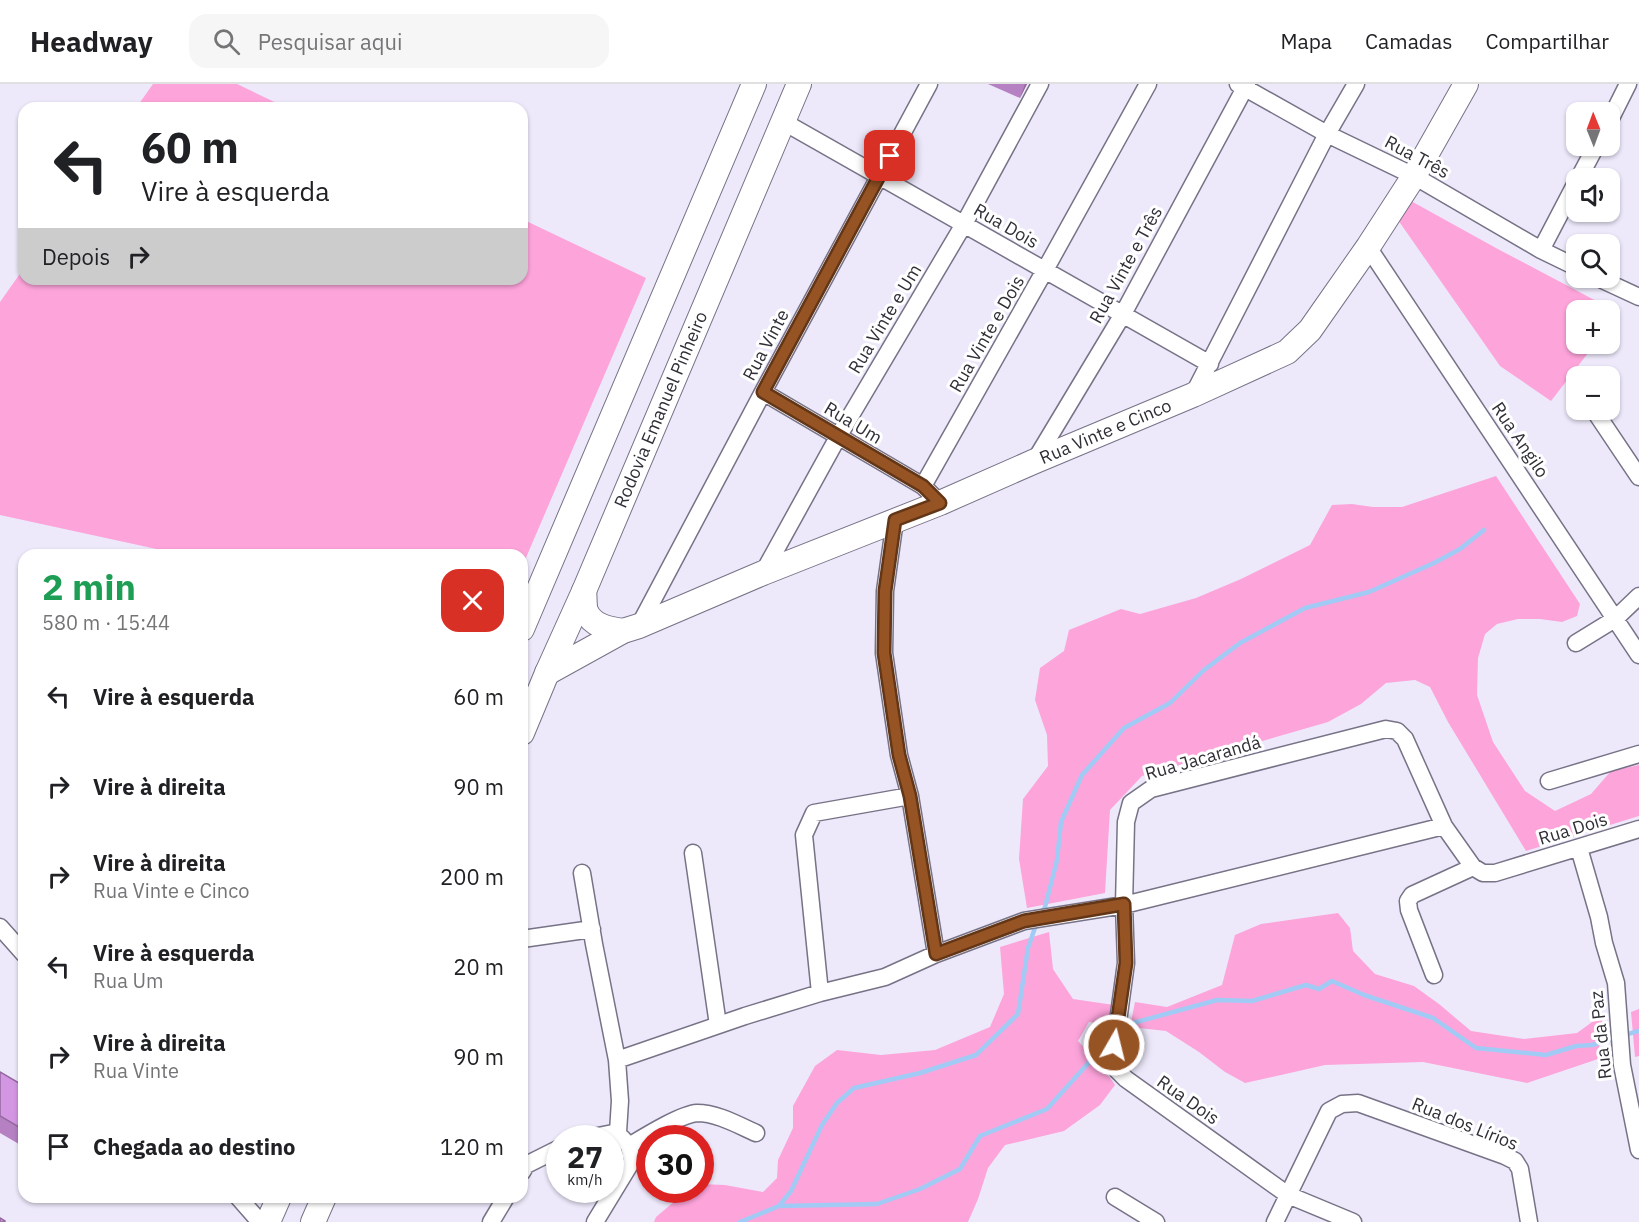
<!DOCTYPE html>
<html lang="pt">
<meta charset="utf-8">
<style>
body{margin:0;font-family:"IBM Plex Sans",sans-serif;background:#f6f6f6;color:#202124;height:100vh;display:flex;flex-direction:column;font-size:22px;white-space:nowrap}
*{box-sizing:border-box;margin:0}
p{font-size:20px;color:#757577}
.icon{flex:none;width:33px;height:33px;fill:none;stroke:currentColor;stroke-width:2;stroke-linecap:round;stroke-linejoin:round}
.map{position:relative;flex:1;overflow:hidden}
.sheet{position:absolute;left:18px;top:465px;width:510px;height:654px;display:flex;flex-direction:column;background:#fff;border-radius:18px;box-shadow:0 2px 4px #0004}
.sheet>*{flex:none}
.hud{position:absolute;left:18px;top:18px;width:510px;height:183px;border-radius:18px;box-shadow:0 2px 4px #0004;background:#fff;color:#202124;overflow:hidden}
.needle{width:39px;rotate:359deg}
.fabs{position:absolute;left:1566px;top:18px;display:grid;gap:12px}
.fabs a{display:grid;place-items:center;width:54px;height:54px;border-radius:12px;background:#fff;box-shadow:0 2px 4px #0004;font-size:30px}
.speed{position:absolute;left:546px;top:1041px;display:flex;gap:12px;font-size:30px;font-weight:700;text-align:center}
.speed>*{display:grid;place-content:center;width:78px;height:78px;border-radius:50%;background:#fff;box-shadow:0 2px 4px #0004;line-height:1}
.speed small{font-size:15px;font-weight:400}
.speed .limit{border:9px solid #d22;background:#fff;color:#111}
.pin{position:absolute;display:grid;place-items:center;width:51px;height:51px;color:#fff;margin:-26px;border-radius:12px;box-shadow:0 3px 9px #0006}
.me{position:absolute;width:66px;margin:-33px;rotate:8deg;stroke-linejoin:round;filter:drop-shadow(0 0 4px #0008)}
.turn{display:flex;align-items:center;gap:21px;height:126px;padding:0 24px;font-size:27px}
.turn .icon{width:78px;height:78px;stroke-width:2.5}
.turn b{display:block;font-size:42px;line-height:51px}
.then{display:flex;align-items:center;height:57px;padding:0 24px;background:#0003;gap:12px;font-size:22px}
.round{display:grid;place-items:center;flex:none;width:63px;height:63px;border-radius:18px;background:#f6f6f6}
.overview{display:flex;align-items:center;justify-content:space-between;height:102px;padding:0 24px}
h1{font-size:36px;font-weight:700;line-height:45px;color:#1e9e55}
ul{padding:0;list-style:none}
li{display:flex;align-items:center;gap:18px;height:90px;padding:0 24px}
li div{flex:1}
li b{display:block;font-size:22px}
li em{font-style:normal}
header{display:flex;align-items:center;gap:36px;box-sizing:border-box;height:84px;padding:0 30px;background:#fff;border-bottom:2px solid #e0e0e0}
header strong{font-size:28px}
nav{display:flex;gap:33px;margin-inline-start:auto;font-size:21px}
.search{width:420px;height:54px;background:#f6f6f6;display:flex;align-items:center;gap:15px;box-sizing:border-box;padding:0 21px;border-radius:18px;color:#757577;font-size:22px}
.map>svg:first-child{display:block}
</style>
<header>
<strong>Headway</strong>
<div class="search"><svg class="icon" aria-label="search" viewBox="0 0 24 24"><circle cx="10" cy="10" r="6"/><path d="M15 15l6 6"/></svg>Pesquisar aqui</div>
<nav><a>Mapa</a><a>Camadas</a><a>Compartilhar</a></nav>
</header>
<div class="map">
<svg width="1639" height="1138" viewBox="0 0 1639 1138">
<rect width="100%" height="100%" fill="#ede9fb"/>
<path fill="#fda4db" d="M153,0h84l50,24h-151z
M1411,117l85,47 123,65 -9,12v-15h-34v34h19l-44,57 -51,-35 -102,-146z
M522,135l124,59 -124,289v-12h-338l-184,-40v-213l24,-34v11h498z
M1496,392l84,128 -3,12 -15,6 -22,-3h-22l-21,5 -12,10 -7,24 -1,37 16,47 32,49 30,20 36,-17 20,-23 28,-6v51l-113,35 -78,-129 -18,-35 -15,-7 -29,3 -25,21 -33,18 -186,54 -32,34 -5,83 -78,15 -8,-49 4,-60 25,-33 -1,-31 -12,-35 5,-32 24,-17 5,-21 52,-21 19,5 56,-16 45,-19 69,-34 22,-40 20,-1 21,3h29z
M1338,829l12,15 3,23 22,23 39,12 25,18 32,27 53,8 53,-6 26,-19 -5,45 -71,24 -104,-21 -98,3 -80,18 -20,-11 -26,-20 -33,-21 -36,-4 5,-25 32,5 55,-22 13,-50 26,-11z
M1049,848l4,37 20,30 41,6 -3,19 -22,-2 -11,19 23,24 14,20 -15,20 -36,26 -59,14 -17,23 -10,31 -10,23h-314l2,-5 32,-27h12l1,-6 24,1 38,7 14,-14 1,-18 15,-32v-22l22,-40 22,-16 44,5 54,-5 55,-23 14,-33 -4,-47z
M1639,925v47l-4,1 -4,-45z"/>
<g fill="none" stroke-linecap="round" stroke-linejoin="round">
<path stroke="#a1cbf5" stroke-width="4.5" d="M1041,830l4,-7 12,-47 4,-38 21,-47 42,-47 46,-25 34,-33 36,-27 65,-35 64,-16 65,-29 26,-14 24,-19
M1122,942l95,-26 35,1 54,-16 13,4 13,-8 32,14 69,23 43,30 70,7 30,-9 16,-1 24,-7
M1624,951l15,-4
M779,1122l12,-15 31,-66 15,-22 17,-15 66,-15 56,-18 42,-41 10,-66 9,-26
M740,1138l39,-16 98,-2 43,-15 40,-20 20,-33 67,-27 63,-70"/>
<g stroke="#777286" stroke-width="19">
<path id="street" d="M1238,0l89,50 87,42 127,74 35,17
M1610,36l18,-36
M782,37l428,243
M1579,94l17,-32
M1368,163l271,408
M1541,166l35,-67
M1598,194l41,19
M763,308l160,94
M1193,311l134,-261 29,-50
M1594,326l45,67
M1034,378l89,-148 124,-230
M940,419l-17,-17 122,-216 103,-186
M895,436l-10,71 -1,62 15,102 11,41 26,158
M763,489l75,-136 126,-213 76,-140
M639,542l124,-234 166,-308
M1576,559l39,-24 24,-23
M1549,697l90,-27
M1579,764l20,69 5,26 12,40 6,82 17,85
M693,769l25,172
M582,789l12,71 23,116 3,41 -2,31
M0,843l24,27
M522,855l70,-10
M1434,891l-25,-65 -1,-9 4,-6 61,-28
M820,909l-16,-158 10,-22 96,-17
M617,976l128,-44 75,-23 65,-16 51,-23 88,-33 100,-16 320,-79
M588,1054l30,-6
M629,1062c15,-9 52,-32 68,-33 20,0 41,12 59,20
M522,1088l4,-7 34,-17
M238,1113l22,25
M1115,1113l41,25
M491,1138l15,-25
M595,1138l37,-61 -3,-15 -7,-8
M1275,1138l54,-111 13,-7 16,-1 147,53 10,5 5,8 9,53
M1353,1138l-65,-27 -162,-116 -9,-9 -4,-12 13,-95 -2,-58 2,-83 5,-19 20,-14 235,-60 11,2 8,8 39,87 29,41 10,6h12l144,-44"/>
</g>
<g stroke="#777286" stroke-width="26">
<g id="secondary">
<path d="M584,507c1,6 0,15 2,20 6,15 23,18 37,20"/>
<path d="M522,545l232,-545"/>
<path id="s1" d="M547,589l76,-42 16,-5 124,-53 177,-70 93,-41 160,-67 94,-43 23,-22 58,-83 46,-71 52,-92"/>
<path id="s2" d="M522,649l25,-60 37,-82 215,-507"/>
<path d="M268,1138l11,-25"/>
<path d="M313,1138l11,-25"/>
</g>
</g>
<use href="#street" stroke="#fff" stroke-width="16"/>
<use href="#secondary" stroke="#fff" stroke-width="24"/>
</g>
<path fill="#b581c2" d="M988,0h39l-7,14z
M0,988l24,14v61l-24,-14z"/>
<path fill="#94699e" d="M1025,0h2l-7,14z"/>
<path fill="#d396e2" stroke="#94699e" stroke-width="1.5" d="M0,988l24,14v44l-24,-14z
M0,1134l5,3v1h-5z"/>
<g fill="none" stroke-linecap="round" stroke-linejoin="round">
<g stroke="#623617" stroke-width="15">
<path id="route" d="M890,72l-127,236 160,94 17,17 -45,17 -10,71 -1,62 15,102 11,41 26,158 88,-33 100,-17 2,59 -12,82"/>
</g>
<use href="#route" stroke="#965324" stroke-width="10"/>
</g>
<g text-anchor="middle" stroke-width="6" stroke-linejoin="round" paint-order="stroke">
<g font-size="18" fill="#302f37" stroke="#fff">
<text transform="translate(1417 73) rotate(28)" y="6">Rua Três</text>
<text transform="translate(1006 142) rotate(30)" y="6">Rua Dois</text>
<text transform="translate(1126 181) rotate(-61)" y="6">Rua Vinte e Três</text>
<text transform="translate(885 235) rotate(-59)" y="6">Rua Vinte e Um</text>
<text transform="translate(987 250) rotate(-60)" y="6">Rua Vinte e Dois</text>
<text transform="translate(766 261) rotate(-62)" y="6">Rua Vinte</text>
<text dy="6" stroke="none"><textPath href="#s2" startOffset="352">Rodovia Emanuel Pinheiro</textPath></text>
<text transform="translate(853 339) rotate(31)" y="6">Rua Um</text>
<text dy="6" stroke="none"><textPath href="#s1" startOffset="609">Rua Vinte e Cinco</textPath></text>
<text transform="translate(1520 356) rotate(56)" y="6">Rua Angilo</text>
<text transform="translate(1203 674) rotate(-16)" y="6">Rua Jacarandá</text>
<text transform="translate(1573 745) rotate(-17)" y="6">Rua Dois</text>
<text transform="translate(1601 951) rotate(-96)" y="6">Rua da Paz</text>
<text transform="translate(1188 1016) rotate(35)" y="6">Rua Dois</text>
<text transform="translate(1465 1040) rotate(22)" y="6">Rua dos Lírios</text>
</g>
</g>
</svg>
<div class="fabs">
<a><svg class="needle" viewBox="-14 -14 28 28"><path d="M0-13l5 13h-10z" fill="#e53935"/><path d="M0 13l5-13h-10z" fill="#757577"/></svg></a>
<a><svg class="icon" aria-label="sound" viewBox="0 0 24 24"><path d="M4 9h4l5-4v14l-5-4H4zM17 9q2 3 0 6"/></svg></a>
<a><svg class="icon" aria-label="search" viewBox="0 0 24 24"><circle cx="10" cy="10" r="6"/><path d="M15 15l6 6"/></svg></a>
<a>+</a>
<a>−</a>
</div>
<div class="speed"><div>27<small>km/h</small></div><div class="limit">30</div></div>
<div class="pin" style="left:890px;top:72px;background:#d93025"><svg class="icon" aria-label="arrive" viewBox="0 0 24 24"><path d="M6 21V4h12l-3 4 3 4H6"/></svg></div>
<svg class="me" style="left:1114px;top:961px" viewBox="-20 -20 40 40"><circle r="17" fill="#965324" stroke="#fff" stroke-width="3"/><path d="M0-11L8 9 0 5-8 9z" fill="#fff"/></svg>
<div class="hud">
<div class="turn"><svg class="icon" aria-label="left" viewBox="0 0 24 24"><path d="M17 20v-9H6M10 6l-5 5 5 5"/></svg><div><b>60 m</b>Vire à esquerda</div></div>
<div class="then">Depois<svg class="icon" aria-label="right" viewBox="0 0 24 24"><path d="M7 20v-9h11M14 6l5 5-5 5"/></svg></div>
</div>
<section class="sheet">
<div class="overview"><div><h1>2 min</h1><p>580 m · 15:44</p></div><a class="round" style="background:#d93025;color:#fff"><svg class="icon" aria-label="close" viewBox="0 0 24 24"><path d="M6 6l12 12M18 6L6 18"/></svg></a></div>
<ul>
<li><svg class="icon" aria-label="left" viewBox="0 0 24 24"><path d="M17 20v-9H6M10 6l-5 5 5 5"/></svg><div><b>Vire à esquerda</b></div><em>60 m</em></li>
<li><svg class="icon" aria-label="right" viewBox="0 0 24 24"><path d="M7 20v-9h11M14 6l5 5-5 5"/></svg><div><b>Vire à direita</b></div><em>90 m</em></li>
<li><svg class="icon" aria-label="right" viewBox="0 0 24 24"><path d="M7 20v-9h11M14 6l5 5-5 5"/></svg><div><b>Vire à direita</b><p>Rua Vinte e Cinco</p></div><em>200 m</em></li>
<li><svg class="icon" aria-label="left" viewBox="0 0 24 24"><path d="M17 20v-9H6M10 6l-5 5 5 5"/></svg><div><b>Vire à esquerda</b><p>Rua Um</p></div><em>20 m</em></li>
<li><svg class="icon" aria-label="right" viewBox="0 0 24 24"><path d="M7 20v-9h11M14 6l5 5-5 5"/></svg><div><b>Vire à direita</b><p>Rua Vinte</p></div><em>90 m</em></li>
<li><svg class="icon" aria-label="arrive" viewBox="0 0 24 24"><path d="M6 21V4h12l-3 4 3 4H6"/></svg><div><b>Chegada ao destino</b></div><em>120 m</em></li>
</ul>
</section>
</div>
